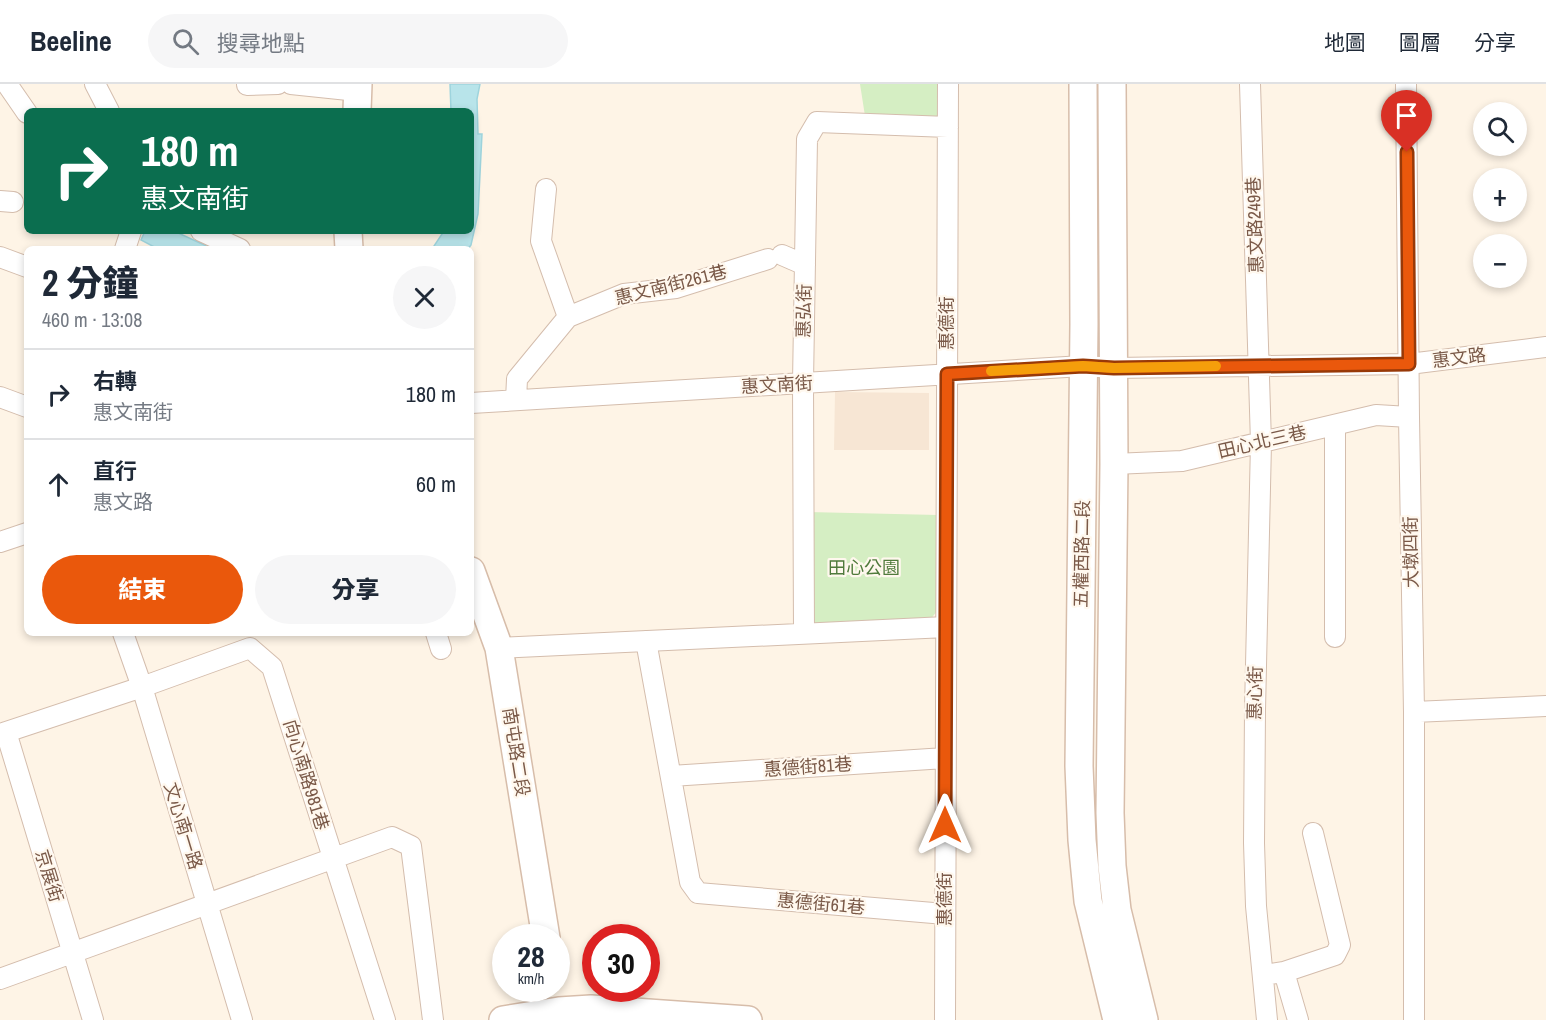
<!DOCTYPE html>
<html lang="zh-TW">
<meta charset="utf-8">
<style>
body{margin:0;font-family:"Archivo Narrow","Noto Sans TC",sans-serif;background:#f6f6f7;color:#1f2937;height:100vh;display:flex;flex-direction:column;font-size:22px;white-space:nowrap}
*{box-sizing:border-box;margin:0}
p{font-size:20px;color:#747a83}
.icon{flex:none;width:33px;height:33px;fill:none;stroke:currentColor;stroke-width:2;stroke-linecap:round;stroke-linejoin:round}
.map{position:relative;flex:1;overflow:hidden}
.panel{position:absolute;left:24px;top:162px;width:450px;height:390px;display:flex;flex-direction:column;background:#fff;border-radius:9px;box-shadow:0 3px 9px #0003}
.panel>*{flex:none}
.banner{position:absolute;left:24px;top:24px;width:450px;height:126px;border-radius:9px;box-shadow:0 3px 9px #0003;background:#0b6e4f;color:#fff;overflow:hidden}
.fabs{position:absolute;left:1473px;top:18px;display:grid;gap:12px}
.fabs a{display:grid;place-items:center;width:54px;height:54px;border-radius:50%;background:#fff;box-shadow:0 3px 9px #0003;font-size:30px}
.speed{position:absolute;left:492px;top:840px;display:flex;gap:12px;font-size:30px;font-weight:700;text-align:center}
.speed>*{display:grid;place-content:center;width:78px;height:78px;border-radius:50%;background:#fff;box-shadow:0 3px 9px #0003;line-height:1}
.speed small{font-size:15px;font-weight:400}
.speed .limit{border:9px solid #d22;background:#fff;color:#111}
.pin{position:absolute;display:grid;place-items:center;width:51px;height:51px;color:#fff;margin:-62px -26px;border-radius:50% 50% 50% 0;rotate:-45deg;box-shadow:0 0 6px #0007}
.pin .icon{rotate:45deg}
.me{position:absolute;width:66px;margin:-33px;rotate:0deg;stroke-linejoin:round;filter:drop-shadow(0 0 4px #0008)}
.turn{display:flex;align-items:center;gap:21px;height:126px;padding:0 18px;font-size:27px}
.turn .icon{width:78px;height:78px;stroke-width:2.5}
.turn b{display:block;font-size:42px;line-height:51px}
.round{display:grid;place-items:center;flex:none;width:63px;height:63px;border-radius:32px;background:#f6f6f7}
.headline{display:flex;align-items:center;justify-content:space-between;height:102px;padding:0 18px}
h1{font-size:36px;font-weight:800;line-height:45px}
.button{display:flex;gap:12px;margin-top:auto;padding:12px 18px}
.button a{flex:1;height:69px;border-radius:36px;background:#ea580c;color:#fff;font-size:24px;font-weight:800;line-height:69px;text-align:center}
.button a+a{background:#f6f6f7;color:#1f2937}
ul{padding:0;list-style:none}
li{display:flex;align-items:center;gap:18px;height:90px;padding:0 18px;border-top:2px solid #e0e1e3}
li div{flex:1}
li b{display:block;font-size:22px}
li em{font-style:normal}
header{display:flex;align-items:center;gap:36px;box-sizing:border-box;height:84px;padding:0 30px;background:#fff;border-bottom:2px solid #e0e1e3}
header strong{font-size:28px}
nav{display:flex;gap:33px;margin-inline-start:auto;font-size:21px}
.search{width:420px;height:54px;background:#f6f6f7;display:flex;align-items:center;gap:15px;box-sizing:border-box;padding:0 21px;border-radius:33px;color:#747a83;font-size:22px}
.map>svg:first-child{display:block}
</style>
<header>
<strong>Beeline</strong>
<div class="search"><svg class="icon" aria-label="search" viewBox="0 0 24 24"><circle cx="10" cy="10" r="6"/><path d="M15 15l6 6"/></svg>搜尋地點</div>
<nav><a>地圖</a><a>圖層</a><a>分享</a></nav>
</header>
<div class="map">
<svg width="1546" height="936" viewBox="0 0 1546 936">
<rect width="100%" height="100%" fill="#fef4e6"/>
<path fill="#f7e6d4" d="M835,308l94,1v57h-95z"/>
<path fill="#d5eec3" d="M860,0h77l1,35 -73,-3z
M808,428l130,3v95l-9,11 -120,5z"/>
<path fill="#b8e4ea" stroke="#9ed4dd" stroke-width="1.5" d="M450,0h30l-3,15 1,35h4l-4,80 -7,31 -3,4h-36l12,-18h27v-120h-20z
M145,147h29l39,18h-55l-17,-9z"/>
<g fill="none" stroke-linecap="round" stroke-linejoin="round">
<g stroke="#d4bdad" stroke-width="22">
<path id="street" d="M7,0l20,29
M95,0l14,27
M291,0l67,7
M1250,0l11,359 -6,267 -1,133 2,63 11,114
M1406,0l3,333 5,295v308
M247,1l31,-1
M546,105l-5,52 27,76
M0,117l13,1
M201,147l39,18
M125,165l6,-18
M782,171l23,10
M0,173l27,10
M0,313l27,10
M516,316l1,-21 51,-62 56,-23 52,-6 92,-29
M471,319l612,-37 31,2 295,-4 137,-17
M1335,341v212
M1114,380l68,-3 194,-46 33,2
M0,458l27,-9
M123,549l19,54 100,333
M436,549l5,16
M804,549l-1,-250 4,-244 10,-17 131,5
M646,557l44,241 8,11 247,21
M499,564l447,-21
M1414,628l132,-6
M6,648l87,288
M0,650l142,-47 108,-39 22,19 113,353
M671,692l274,-18
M1284,888l14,48
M1263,891l21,-3 51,-17 5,-10 -27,-112
M0,895l392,-142 19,9 22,174
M945,936l3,-936"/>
</g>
<g stroke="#d7bdaa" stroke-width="30">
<path id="secondary" d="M1083,0l1,240 -5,442 3,74 6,61 29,119
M1112,0l2,380 -4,349 2,53 5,44 27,110
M357,27l1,-27
M348,147l1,18
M471,487l28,77 47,290
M503,936l56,-9 32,-2 157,11"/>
</g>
<use href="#street" stroke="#fff" stroke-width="20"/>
<use href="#secondary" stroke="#fff" stroke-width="27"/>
</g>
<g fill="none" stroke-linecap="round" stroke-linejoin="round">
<g stroke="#983908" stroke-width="15">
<path id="route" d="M945,741l2,-451 136,-8 31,2 295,-4 -2,-212"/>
</g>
<use href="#route" stroke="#ea580c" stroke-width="10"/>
<path stroke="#f59e0b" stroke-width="10" d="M991,287l92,-5 31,2 102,-2"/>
</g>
<g text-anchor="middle" stroke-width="4.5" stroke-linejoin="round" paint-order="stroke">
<g font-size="18" fill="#7a5948" stroke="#fff8ee">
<text transform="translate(1255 141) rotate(-92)" y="6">惠文路249巷</text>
<text transform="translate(671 201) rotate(-14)" y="6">惠文南街261巷</text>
<text transform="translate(804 227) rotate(-89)" y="6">惠弘街</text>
<text transform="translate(947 239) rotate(-90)" y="6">惠德街</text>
<text transform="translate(1459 274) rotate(-7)" y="6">惠文路</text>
<text transform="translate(777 301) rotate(-3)" y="6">惠文南街</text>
<text transform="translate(1262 358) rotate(-13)" y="6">田心北三巷</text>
<text transform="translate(1411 468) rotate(-91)" y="6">大墩四街</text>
<text transform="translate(1082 470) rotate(-89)" y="6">五權西路二段</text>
<text transform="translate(1255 609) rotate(-89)" y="6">惠心街</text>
<text transform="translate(516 668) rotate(81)" y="6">南屯路二段</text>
<text transform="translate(808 683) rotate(-4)" y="6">惠德街81巷</text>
<text transform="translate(306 691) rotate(73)" y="6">向心南路981巷</text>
<text transform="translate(183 742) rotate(73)" y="6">文心南一路</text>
<text transform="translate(49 792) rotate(73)" y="6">京展街</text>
<text transform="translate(945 815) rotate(-90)" y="6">惠德街</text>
<text transform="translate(821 820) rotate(5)" y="6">惠德街61巷</text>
</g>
<g font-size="18" fill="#507b3c" stroke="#fff8ee">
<text x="864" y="490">田心公園</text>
</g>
</g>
</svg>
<div class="fabs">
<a><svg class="icon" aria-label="search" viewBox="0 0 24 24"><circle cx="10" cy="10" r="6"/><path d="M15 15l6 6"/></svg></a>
<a>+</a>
<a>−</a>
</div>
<div class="speed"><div>28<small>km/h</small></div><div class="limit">30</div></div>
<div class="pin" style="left:1407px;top:68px;background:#d93025"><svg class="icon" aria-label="arrive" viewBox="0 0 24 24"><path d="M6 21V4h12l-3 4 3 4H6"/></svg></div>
<svg class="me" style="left:945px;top:741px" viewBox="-20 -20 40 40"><path d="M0-17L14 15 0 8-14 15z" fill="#ea580c" stroke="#fff" stroke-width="4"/></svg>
<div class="banner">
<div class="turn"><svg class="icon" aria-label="right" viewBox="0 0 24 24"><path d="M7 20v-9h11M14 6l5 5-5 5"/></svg><div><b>180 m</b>惠文南街</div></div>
</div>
<section class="panel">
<div class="headline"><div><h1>2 分鐘</h1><p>460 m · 13:08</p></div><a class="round"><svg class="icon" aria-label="close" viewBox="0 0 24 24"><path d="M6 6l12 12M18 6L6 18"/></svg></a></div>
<ul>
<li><svg class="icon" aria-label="right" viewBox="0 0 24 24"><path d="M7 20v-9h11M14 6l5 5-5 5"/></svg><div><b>右轉</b><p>惠文南街</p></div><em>180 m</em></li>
<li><svg class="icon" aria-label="ahead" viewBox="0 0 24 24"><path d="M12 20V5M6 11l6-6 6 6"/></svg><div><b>直行</b><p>惠文路</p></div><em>60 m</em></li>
</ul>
<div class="button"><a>結束</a><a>分享</a></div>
</section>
</div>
